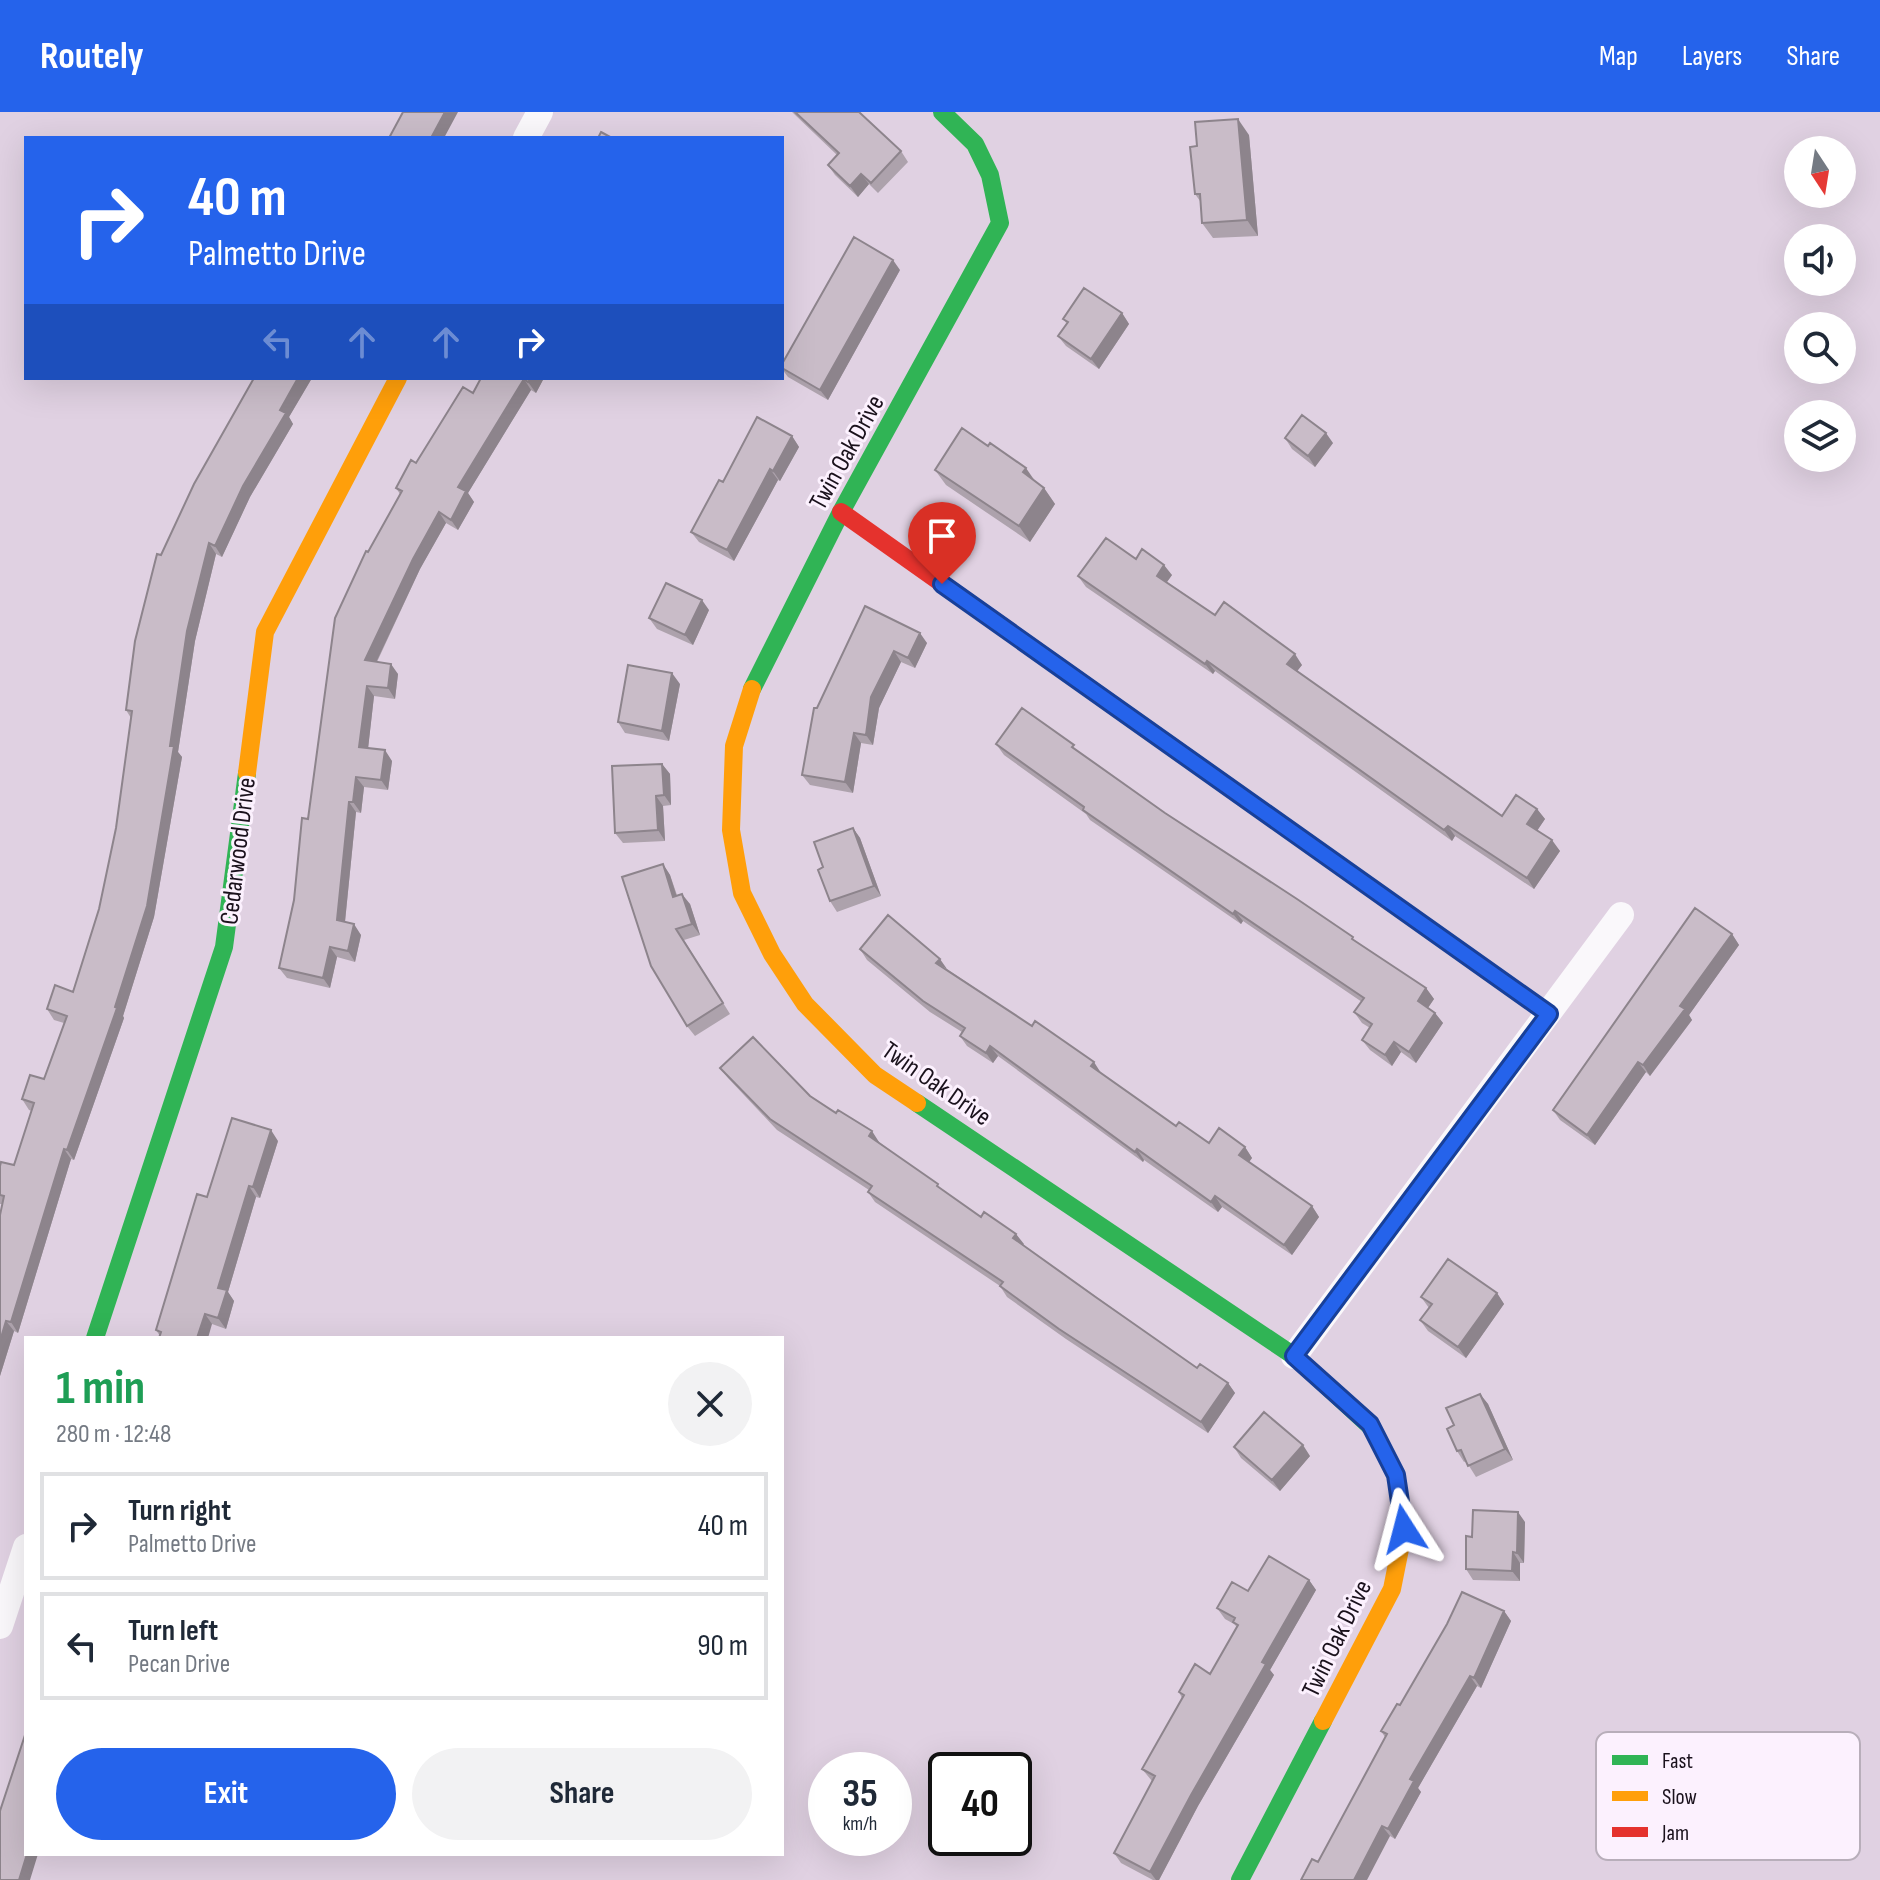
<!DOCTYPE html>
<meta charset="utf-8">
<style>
body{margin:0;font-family:"Sofia Sans Condensed",sans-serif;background:#f2f2f3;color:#1f2937;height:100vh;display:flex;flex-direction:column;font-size:30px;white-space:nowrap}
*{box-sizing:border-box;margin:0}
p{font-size:26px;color:#747a83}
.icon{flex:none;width:44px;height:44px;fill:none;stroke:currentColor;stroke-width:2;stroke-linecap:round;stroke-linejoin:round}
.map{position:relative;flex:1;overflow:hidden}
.drawer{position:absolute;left:24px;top:1224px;width:760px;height:520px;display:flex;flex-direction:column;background:#fff;border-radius:0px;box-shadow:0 8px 32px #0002}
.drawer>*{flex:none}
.guide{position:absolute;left:24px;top:24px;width:760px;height:244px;border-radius:0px;box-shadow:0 8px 32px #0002;background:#2563eb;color:#fff;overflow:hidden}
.needle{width:52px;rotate:168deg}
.tools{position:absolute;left:1784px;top:24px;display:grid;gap:16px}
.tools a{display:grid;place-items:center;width:72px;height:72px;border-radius:50%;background:#fff;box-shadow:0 8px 32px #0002;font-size:40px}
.speed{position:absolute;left:808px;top:1640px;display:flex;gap:16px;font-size:40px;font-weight:700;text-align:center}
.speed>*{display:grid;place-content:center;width:104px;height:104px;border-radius:50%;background:#fff;box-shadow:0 8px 32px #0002;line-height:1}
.speed small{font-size:20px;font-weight:400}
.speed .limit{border:4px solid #111;border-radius:12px;background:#fff;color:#111}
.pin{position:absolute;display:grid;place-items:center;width:68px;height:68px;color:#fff;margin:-82px -34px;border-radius:50% 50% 50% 0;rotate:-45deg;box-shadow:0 0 8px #0007}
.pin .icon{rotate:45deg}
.me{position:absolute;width:88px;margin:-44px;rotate:351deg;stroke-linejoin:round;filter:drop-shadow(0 0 6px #0008)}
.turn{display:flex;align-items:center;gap:28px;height:168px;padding:0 32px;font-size:36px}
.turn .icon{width:104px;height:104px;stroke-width:2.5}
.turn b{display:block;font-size:56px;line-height:68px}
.lanes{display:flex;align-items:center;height:76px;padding:0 32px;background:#0003;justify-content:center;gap:40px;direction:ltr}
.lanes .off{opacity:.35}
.round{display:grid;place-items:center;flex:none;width:84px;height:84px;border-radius:42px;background:#f2f2f3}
.headline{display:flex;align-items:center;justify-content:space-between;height:136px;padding:0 32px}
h1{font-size:48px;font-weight:700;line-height:60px;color:#1e9e55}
.action{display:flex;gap:16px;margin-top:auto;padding:16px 32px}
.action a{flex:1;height:92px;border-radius:48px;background:#2563eb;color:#fff;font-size:32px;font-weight:700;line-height:92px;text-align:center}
.action a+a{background:#f2f2f3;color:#1f2937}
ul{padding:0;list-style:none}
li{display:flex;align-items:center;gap:24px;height:108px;margin:0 16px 12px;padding:0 16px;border:4px solid #e0e1e3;border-radius:0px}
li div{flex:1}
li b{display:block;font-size:30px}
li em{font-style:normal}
header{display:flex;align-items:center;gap:48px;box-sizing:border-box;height:112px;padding:0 40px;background:#2563eb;color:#fff}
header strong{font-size:38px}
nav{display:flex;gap:44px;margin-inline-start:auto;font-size:28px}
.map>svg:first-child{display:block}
</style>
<header>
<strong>Routely</strong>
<nav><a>Map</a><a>Layers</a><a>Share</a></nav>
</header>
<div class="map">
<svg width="1880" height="1768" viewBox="0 0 1880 1768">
<rect width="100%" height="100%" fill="#e0d1e2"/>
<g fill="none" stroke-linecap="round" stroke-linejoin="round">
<path stroke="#faf8fb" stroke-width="26" d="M526,26l14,-26
M1294,1244l327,-441
M0,1514l26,-79"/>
<path stroke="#30b455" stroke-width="18" d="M1074,565l475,337
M752,577l89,-177 159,-289 -10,-48 -15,-31 -33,-32
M917,991l377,253 78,72
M95,1226l129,-391 23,-174
M1240,1768l83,-159"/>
<path stroke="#ff9f0a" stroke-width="18" d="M752,577l-18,57 -3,84 11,63 30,61 33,50 70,71 42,28
M247,661l18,-141 133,-254
M1323,1609l69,-132 12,-60 -8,-54 -24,-47"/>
<path stroke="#e5322d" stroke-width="18" d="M841,400l233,165"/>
</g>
<path fill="#ada2ac" d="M792,0h67l42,39 7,11 -30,31 -9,-9 -11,13 -23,-22 -7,-10 9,-10z
M1249,23l9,101 -45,2 -11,-15 -2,-22 -5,-7z
M900,158l-72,130 -40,-23 -6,-8v-5z
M1122,201l7,11 -30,45 -33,-23 -8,-10 9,-12 -4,-5z
M254,266h58l-23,39 4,7 -43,73 -28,60 -6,-3 -21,87 -17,111 4,5 -28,160 -31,99 1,2 -50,142 -3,-1 -53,174 -4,-2 -14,45 2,-172h-2v-38l14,-1 18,-54 -3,-1 -7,-11 22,-20 20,-56 -10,-3 -7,-11 26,-17 26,-83 17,-81 15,-110 -5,-8 35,-155z
M481,266h63l-8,15 -5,-3 -63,103 6,9 -16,28 -12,-7 -26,46 -43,93 21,12 -3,25 -21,-3 -6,52 24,13 -4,29 -24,-3 -3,26 -5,-1 -11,110 16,13 -6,27 -18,-5 -7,31 -43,-10 -8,-10 89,-416 32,-58 -4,-6 77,-95z
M792,324l7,11 -19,34 -2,-1 -44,81 -35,-19 -8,-10 32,-50z
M1285,326l48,5 -18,24 -23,-18z
M935,358l101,12 8,6 11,16 -25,38 -84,-57z
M1136,447l36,16 -5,7 48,33 87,50 -5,6 205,145 35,-7 8,10 -8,11 23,21 -26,38 -79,-53 -3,5 -237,-170 -2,3 -127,-87 -8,-11z
M865,494l62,37 -12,25 -14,-6 -22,46 -6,37 -12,-2 -8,50 -43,-8 -8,-10 15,-67z
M709,498l-16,35 -36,-16 -8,-11z
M680,572l-11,57 -44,-8 -7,-11z
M996,632l82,8 87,61 261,175 8,11 -6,9 7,5 8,10 -27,40 -15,-11 -9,14 -22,-16 -8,-10 8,-12 -8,-5 -8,-11 8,-10 -119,-81 -2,3 -151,-104 -4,-6 -82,-59z
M662,652l8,10 1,31 -8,1 2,35 -42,2 -8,-10z
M853,716l7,10 21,58 -44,16 -7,-11 -7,-34z
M663,752l7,11 7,20 13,9 10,31 -16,5 46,74 -35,22 -8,-10z
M1732,822l7,11 -50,70 3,5 -42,56 -4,-4 -51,73 -35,-25 -7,-10z
M860,837l87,20 154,104 75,53 33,17 36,4 7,11 -3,4 63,44 7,11 -27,38 -70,-48 -4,5 -74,-52 -1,2 -145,-106 -5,7 -26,-17 -7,-10 2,-4 -32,-20 -63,-52z
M720,956l90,28 69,46 63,48 39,27 35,17 7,11 174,123 31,15 7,10 -27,40 -142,-94 -59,-42 -7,-11 -125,-84 -7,-10 1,-2 -92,-60 -49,-52z
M278,1029l-18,57 -4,-1 -28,95 6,9 -8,28 -14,-5 -52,12 -4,-6 51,-133z
M1497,1181l7,11 -38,54 -38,-27 -8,-11 9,-12 -8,-11z
M1480,1282l8,10 25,56 -37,17 -10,-16 -2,1 -7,-11 -3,-26z
M1234,1335l76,9 -30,35 -39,-33z
M1525,1410l-1,41h-4v18l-47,-1 -7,-11 6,-32z
M1309,1468l7,10 -46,80 4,5 -76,131 -39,74h-6l-32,-17 -7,-10 38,-72 -10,-12 40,-71 -3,-6 31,-18 27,-47 -3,-3 -9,-5 -8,-11 31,-17z
M1504,1499l7,10 -30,67 -4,-2 -59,102 3,4 -26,47 -5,-3 -72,26 67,-125 -4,-6 19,-26z"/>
<path fill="#8d848c" d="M445,0h13l-14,26h-13z
M1238,7l11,16 9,101 -11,-16z
M861,62l8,10 -11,13 -8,-11z
M893,148l7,10 -72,130 -8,-10z
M1122,201l7,11 -30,45 -8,-10z
M298,266h14l-23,39 4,7 -43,73 -28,60 -7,-11 65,-136z
M531,266h13l-8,15 -8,-11z
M524,267l7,11 -63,103 6,9 -16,28 -7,-10 7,-33z
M1326,321l7,10 -18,24 -7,-11z
M792,324l7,11 -19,34 -7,-10z
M1026,356l11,16 -14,-12z
M770,357l8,11 -44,81 -7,-11z
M1044,376l11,16 -25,38 -11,-16z
M439,400l7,11 -26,46 -48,102 -7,-11 48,-101z
M209,431l7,11 -21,87 -17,111 4,5 -28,160 -31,99 1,2 -50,142 -7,-10 48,-143 55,-261 17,-115z
M1164,453l8,10 -8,11 -7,-10z
M702,488l7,10 -16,35 -8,-10z
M920,521l7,10 -12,25 -7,-10z
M894,539l7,11 -22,46 -6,37 -7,-10 5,-38z
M1295,542l7,11 -8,10 -7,-11z
M1207,549l8,10 -2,3 -8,-10z
M391,552l7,10 -3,25 -7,-11z
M672,561l8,11 -11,57 -7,-10z
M367,574l7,10 -7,62 -8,-11z
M854,621l7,10 -8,50 -8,-11z
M385,638l7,11 -4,29 -7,-10z
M662,652l8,10 1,31 -7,-10z
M356,665l8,10 -3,26 -8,-11z
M656,684l7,10 2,35 -7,-11z
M349,690l7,10 -12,119 -7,-11z
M1537,697l8,10 -10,15 -8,-10z
M1448,714l7,10 -3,5 -8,-11z
M853,716l7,10 21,58 -7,-10z
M1552,728l8,11 -26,38 -7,-11z
M663,752l7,11 10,32 -7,-10z
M682,782l8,10 10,31 -8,-11z
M1235,799l8,10 -2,3 -8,-10z
M354,812l7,11 -6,27 -7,-11z
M1732,822l7,11 -50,70 3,5 -42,56 -7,-11 37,-59z
M330,835l7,10 -7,31 -7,-10z
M940,847l7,10 -11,-6z
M1426,876l8,11 -9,13 -7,-11z
M1435,901l8,10 -27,40 -7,-11z
M1394,930l7,10 -9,14 -7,-11z
M990,934l8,10 -5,7 -7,-10z
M1094,950l7,11 -10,-7z
M1638,950l8,10 -51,73 -8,-10z
M271,1018l7,11 -18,57 -7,-11z
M872,1019l7,11 -3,4 -7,-10z
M1245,1035l7,11 -6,8 -7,-11z
M64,1037l7,10 -53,174 -7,-11z
M1137,1037l7,11 -1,2 -8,-10z
M249,1074l7,11 -28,95 6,9 -8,28 -8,-11v-30z
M1215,1084l7,11 -4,5 -7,-10z
M1312,1094l7,11 -27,38 -8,-10z
M1016,1122l8,10 -3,4 -8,-10z
M1497,1181l7,11 -38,54 -8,-11z
M205,1202l7,10 -4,14h-11z
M6,1209l8,10 -14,45v-35z
M1228,1271l7,10 -27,40 -7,-11z
M1480,1282l8,10 25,56 -8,-11z
M1303,1333l7,11 -30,35 -8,-11z
M1518,1400l7,10 -1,41 -7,-10z
M1513,1440l7,11v18l-8,-10z
M1309,1468l7,10 -46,80 4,5 -76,131 -39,74h-3l-6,-8 112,-210z
M1504,1499l7,10 -30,67 -7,-10z
M1470,1564l7,10 -59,102 3,4 -26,47 -7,-10 22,-50z
M1382,1714l8,10 -23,44h-13z
M27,1742h11l-8,26h-11z"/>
<path fill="#c9bcc8" stroke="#8d848c" stroke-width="2" d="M403,0h42l-14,26h-42z
M795,0h64l42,39 -30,32 -10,-9 -11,12 -22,-21 11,-12z
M1238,7l9,101 -45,3 -2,-29h-5l-5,-47 7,-1 -2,-24z
M601,20l11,6h-14z
M854,125l39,23 -73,130 -38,-22v-4z
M1084,176l38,25 -31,46 -33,-23 10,-14 -5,-3z
M254,266h44l-18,32 6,3 -43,73 -28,60 -6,-3 -22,88 -17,115h4l-27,160 -32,101 2,1 -50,142 -3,-1 -53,173 -5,-1 -6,20v-126l4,-19 -4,-1v-29l1,-4 13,3 20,-62 -12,-4 8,-24 14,4 23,-63 -20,-7 8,-24 18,7 26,-83 17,-81 16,-117 -6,-1 9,-69 22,-87 4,1 33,-71z
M481,266h50l-3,4 -4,-3 -66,108 8,4 -15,29 -12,-8 -26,47 -48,101 26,4 -3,24 -21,-2 -8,61 26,3 -4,30 -25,-3 -3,25h-4l-12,118 17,4 -6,27 -18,-4 -7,31 -44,-10 15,-68 8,-82 6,1 27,-201 31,-67 2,1 34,-61 -6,-3 15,-28 5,3 47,-76 10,6z
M1302,303l24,18 -18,23 -23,-18z
M757,305l35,19 -19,35 -3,-2 -43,81 -36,-18 28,-52 4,2z
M962,316l26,18 2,-3 36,25 -3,4 21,16 -25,38 -84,-56z
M1106,426l30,21 6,-10 22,16 -7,11 58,39 9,-13 71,52 -8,10 215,152 14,-21 21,14 -10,15 25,16 -25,38 -79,-52 -4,4 -237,-169 -2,3 -127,-88z
M666,471l36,17 -17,35 -36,-17z
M865,494l55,27 -12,25 -14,-7 -23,46 -5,38 -12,-2 -9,49 -43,-7 12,-67h3z
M628,553l44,8 -10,58 -44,-9z
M1022,596l52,37 -2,2 93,66 132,86 56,38 -1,2 74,49 -8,13 17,12 -26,39 -15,-10 -9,13 -23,-15 10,-16 -18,-12 10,-14 -129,-87 -2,3 -150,-104 1,-3 -88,-63z
M662,652l2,31 -8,1 2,34 -43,3 -3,-67z
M853,716l21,58 -44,15 -12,-31 5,-3 -9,-25z
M663,752l10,33 9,-3 10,30 -16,5 47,74 -36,23 -36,-60 -29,-89z
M1695,796l37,26 -52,72 5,3 -42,56 -5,-3 -51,73 -34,-25z
M888,803l52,44 -4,4 96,63 3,-5 59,41 -3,4 85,60 3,-4 30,21 10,-15 26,19 -6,8 73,51 -28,39 -69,-49 -4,6 -74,-53 -2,3 -145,-106 -4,7 -26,-17 5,-8 -42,-27 -63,-52z
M753,925l57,59 26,17 2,-3 34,21 -3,5 69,48 -1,2 44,31 3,-5 32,22 -3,4 84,60 100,70 3,-4 28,19 -27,39 -142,-93 -59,-43 3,-4 -135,-90 4,-6 -102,-67 -50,-51z
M232,1006l39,12 -18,57 -4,-1 -31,102 9,2 -9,28 -13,-4 -8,24h-38l2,-6 -5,-2 41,-136 10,3z
M1448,1147l49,34 -39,54 -38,-27 12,-16 -11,-7z
M1480,1282l25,55 -37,17 -7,-16 -4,1 -10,-22 7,-4 -8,-17z
M1264,1300l39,33 -31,35 -38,-33z
M1473,1398l45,2 -1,41 -4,-1 -1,19 -46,-2v-33l6,1z
M1269,1444l40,24 -47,82 4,2 -75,131 -41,77 -36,-19 41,-77 -13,-7 42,-74 -5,-3 16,-28 15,10 28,-49 -5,-3 2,-4 -18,-10 15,-26 16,9z
M1462,1480l42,19 -30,67 -4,-2 -60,103 4,2 -26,48 -6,-3 -28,54h-53l11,-21 6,3 69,-128 -6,-3 16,-27 3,1 47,-81z
M26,1620v122h1l-8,26h-19v-69z"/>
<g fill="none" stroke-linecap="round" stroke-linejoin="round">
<g stroke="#184099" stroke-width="20">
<path id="route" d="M942,472l607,430 -255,342 76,68 26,51 8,54"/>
</g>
<use href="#route" stroke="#2563eb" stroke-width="14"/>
</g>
<g text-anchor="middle" stroke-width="6" stroke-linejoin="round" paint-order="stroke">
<g font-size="26" fill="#1a111c" stroke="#fcf1fe">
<text transform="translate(846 340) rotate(-61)" y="9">Twin Oak Drive</text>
<text transform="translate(237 739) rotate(-83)" y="9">Cedarwood Drive</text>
<text transform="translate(937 971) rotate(35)" y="9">Twin Oak Drive</text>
<text transform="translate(1336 1526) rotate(-64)" y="9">Twin Oak Drive</text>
</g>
</g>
<rect x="1596" y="1620" width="264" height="128" rx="12" fill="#fcf1fe" stroke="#b8aeba" stroke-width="2"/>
<rect x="1612" y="1643" width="36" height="10" fill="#30b455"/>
<rect x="1612" y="1679" width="36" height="10" fill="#ff9f0a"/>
<rect x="1612" y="1715" width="36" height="10" fill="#e5322d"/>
<g font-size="22" fill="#1a111c">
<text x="1662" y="1656">Fast</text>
<text x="1662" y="1692">Slow</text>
<text x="1662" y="1728">Jam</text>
</g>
</svg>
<div class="tools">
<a><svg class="needle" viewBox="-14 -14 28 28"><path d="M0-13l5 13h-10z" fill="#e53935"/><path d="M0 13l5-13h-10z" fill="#747a83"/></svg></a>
<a><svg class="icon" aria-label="sound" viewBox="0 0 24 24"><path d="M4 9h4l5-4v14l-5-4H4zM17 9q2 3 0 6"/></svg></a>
<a><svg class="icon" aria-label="search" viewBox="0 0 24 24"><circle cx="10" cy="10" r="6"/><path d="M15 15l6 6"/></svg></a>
<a><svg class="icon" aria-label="layers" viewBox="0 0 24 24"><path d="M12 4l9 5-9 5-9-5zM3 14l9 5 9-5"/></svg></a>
</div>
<div class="speed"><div>35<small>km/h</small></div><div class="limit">40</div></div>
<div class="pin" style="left:942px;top:472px;background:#d93025"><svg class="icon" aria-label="arrive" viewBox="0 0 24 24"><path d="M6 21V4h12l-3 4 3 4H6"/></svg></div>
<svg class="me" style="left:1404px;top:1417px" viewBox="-20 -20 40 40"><path d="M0-17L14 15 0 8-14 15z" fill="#2563eb" stroke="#fff" stroke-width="4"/></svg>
<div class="guide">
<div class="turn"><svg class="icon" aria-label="right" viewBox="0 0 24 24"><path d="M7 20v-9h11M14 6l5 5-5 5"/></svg><div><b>40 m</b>Palmetto Drive</div></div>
<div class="lanes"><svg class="icon off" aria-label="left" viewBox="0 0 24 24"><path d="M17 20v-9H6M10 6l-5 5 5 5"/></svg><svg class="icon off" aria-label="ahead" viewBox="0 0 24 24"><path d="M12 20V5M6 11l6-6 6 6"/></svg><svg class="icon off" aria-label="ahead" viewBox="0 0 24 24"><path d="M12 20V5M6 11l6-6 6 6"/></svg><svg class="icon" aria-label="right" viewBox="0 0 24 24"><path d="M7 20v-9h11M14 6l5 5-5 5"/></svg></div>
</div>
<section class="drawer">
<div class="headline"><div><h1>1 min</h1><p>280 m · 12:48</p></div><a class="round"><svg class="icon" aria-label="close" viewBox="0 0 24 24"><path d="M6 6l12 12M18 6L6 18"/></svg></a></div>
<ul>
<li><svg class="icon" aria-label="right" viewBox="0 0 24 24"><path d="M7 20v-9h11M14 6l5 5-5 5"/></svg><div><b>Turn right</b><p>Palmetto Drive</p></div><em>40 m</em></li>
<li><svg class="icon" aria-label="left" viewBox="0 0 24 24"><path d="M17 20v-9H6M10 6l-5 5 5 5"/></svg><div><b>Turn left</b><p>Pecan Drive</p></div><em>90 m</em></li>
</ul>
<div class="action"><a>Exit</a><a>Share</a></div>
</section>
</div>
